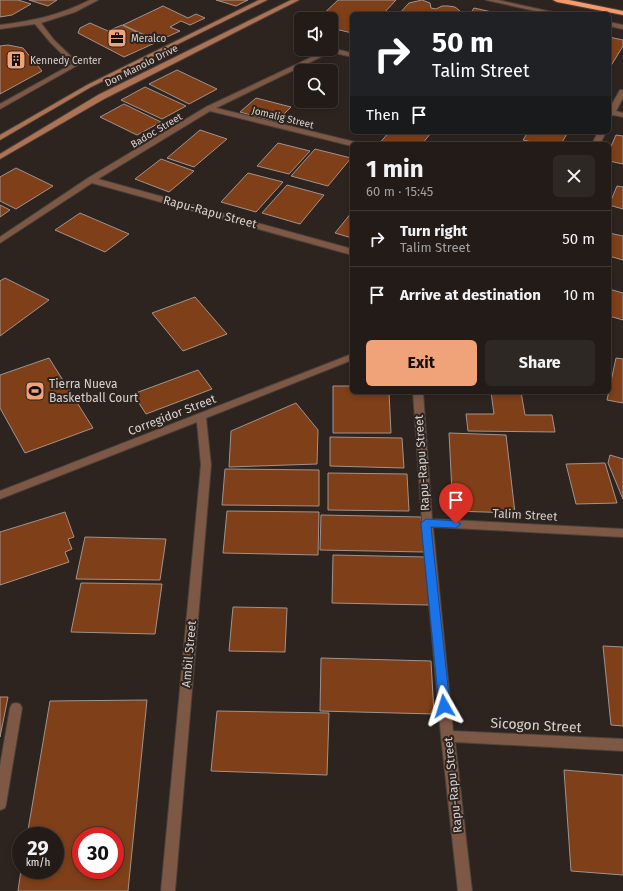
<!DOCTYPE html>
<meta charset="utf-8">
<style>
body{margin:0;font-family:"Fira Sans",sans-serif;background:#2e2824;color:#f1f3f6;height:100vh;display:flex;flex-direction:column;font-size:15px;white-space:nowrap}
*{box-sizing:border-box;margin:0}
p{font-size:13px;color:#a2a1a1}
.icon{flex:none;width:22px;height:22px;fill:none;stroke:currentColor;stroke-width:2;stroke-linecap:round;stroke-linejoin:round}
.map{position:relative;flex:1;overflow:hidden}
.sheet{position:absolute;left:350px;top:142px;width:261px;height:252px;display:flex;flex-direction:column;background:#221b17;border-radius:6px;box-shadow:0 2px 6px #0003,0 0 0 1px #3f3936}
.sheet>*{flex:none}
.hud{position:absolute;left:350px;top:12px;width:261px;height:122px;border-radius:6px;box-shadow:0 2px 6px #0003,0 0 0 1px #3f3936;background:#202124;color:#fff;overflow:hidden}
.tools{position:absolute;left:294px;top:12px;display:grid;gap:8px}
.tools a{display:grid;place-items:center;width:44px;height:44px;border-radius:6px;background:#221b17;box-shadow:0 2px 6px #0003,0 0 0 1px #3f3936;font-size:20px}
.speed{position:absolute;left:12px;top:827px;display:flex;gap:8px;font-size:20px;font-weight:700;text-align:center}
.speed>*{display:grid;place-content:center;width:52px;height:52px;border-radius:50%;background:#221b17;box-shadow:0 2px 6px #0003,0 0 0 1px #3f3936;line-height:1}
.speed small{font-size:10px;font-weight:400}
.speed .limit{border:6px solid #d22;background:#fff;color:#111}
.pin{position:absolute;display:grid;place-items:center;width:34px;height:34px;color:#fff;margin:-41px -17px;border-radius:50% 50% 50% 0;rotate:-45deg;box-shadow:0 0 4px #0007}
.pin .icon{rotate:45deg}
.me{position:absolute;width:44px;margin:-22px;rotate:354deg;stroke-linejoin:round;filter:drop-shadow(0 0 3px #0008)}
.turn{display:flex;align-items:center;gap:14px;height:84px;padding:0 16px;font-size:18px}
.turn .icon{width:52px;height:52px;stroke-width:2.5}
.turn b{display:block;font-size:28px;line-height:34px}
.then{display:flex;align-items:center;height:38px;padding:0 16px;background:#0003;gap:8px;font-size:15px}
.round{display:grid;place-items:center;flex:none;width:42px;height:42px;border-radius:6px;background:#2e2824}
.head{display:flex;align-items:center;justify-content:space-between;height:68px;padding:0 16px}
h1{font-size:24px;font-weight:700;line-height:30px}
.primary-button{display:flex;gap:8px;margin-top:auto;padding:8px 16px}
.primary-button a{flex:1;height:46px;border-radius:6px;background:#f0a279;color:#111;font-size:16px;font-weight:700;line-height:46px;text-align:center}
.primary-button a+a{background:#2e2824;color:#f1f3f6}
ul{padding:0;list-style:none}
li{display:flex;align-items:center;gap:12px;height:56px;padding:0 16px;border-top:1px solid #3f3936}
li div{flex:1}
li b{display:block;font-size:15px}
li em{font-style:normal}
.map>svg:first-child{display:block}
</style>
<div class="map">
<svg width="623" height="891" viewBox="0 0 623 891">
<rect width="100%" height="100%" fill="#2e241f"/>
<path fill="#7e3f19" stroke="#a0938d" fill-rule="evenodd" d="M0,0h18l13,4 -19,11 -12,2z
M29,0h28l-9,6z
M216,0h32l-12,6z
M338,0h58l-13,14h-31v19l-21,-5v-9h-13z
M422,0l8,3 1,5 5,1 6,-3h6l7,1 5,4 -1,3h-60l10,-11z
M163,6l25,12 8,-4 9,4 -15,7 -9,-4 -11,6 10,4 -22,10 -35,-16z
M474,8l27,6h-31z
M90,23l18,8 14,-6 35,17 -33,15 -46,-24 2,-5z
M609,37l14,3v6l-14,23z
M8,45l15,3 19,23 -42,23v-48z
M177,70l40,19 -28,15 -40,-20z
M145,87l41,19 -24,13 -41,-19z
M256,98l35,9 -15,15 -36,-10z
M124,104l37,18 -24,13 -37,-18z
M200,130l27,9 -33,28 -27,-9z
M389,132h38l4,1 -9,11h-43z
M528,132h40l-7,12h-20l-18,-4z
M616,135l7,1v28l-14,-3v-10z
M278,143l32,8 -21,23 -32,-8z
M315,149l36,9 -23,28 -37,-10z
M161,159l33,12 -25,21 -34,-13z
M16,168l37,18 -37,23 -16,-8v-24z
M248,173l35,9 -27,30 -35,-10z
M287,185l37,10 -24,29 -38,-11z
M617,186l6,1v22l-14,-4z
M0,205l10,5 -10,7z
M352,212v26l-17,-5z
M80,213l49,21 -24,18 -50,-22z
M609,233l14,3v24l-14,-4z
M5,278l44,22 -49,36v-55z
M609,289l14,4v27l-14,-4z
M195,297l32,37 -44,17 -31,-38z
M49,358l44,70 -68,25 -25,-45v-33z
M616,358l7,1v44l-16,-3z
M198,370l14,19 -66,25 -13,-20z
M333,386h19v6h37l2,41h-58z
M491,392h30l4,23h27l3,17 -87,-1 -2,-17h28z
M296,403l22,27 -1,34 -88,3 2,-36z
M449,433l57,2 9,78 -62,-2z
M330,437l72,1 2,30 -74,-2z
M610,455l13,4v40l-15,-36z
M605,463l12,40 -41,1 -10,-40z
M225,469l94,1v36l-97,-1z
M328,473l79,1 2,37 -81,-1z
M227,511l92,1 -1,43 -95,-2z
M65,512l9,25 -6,2 4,10 -7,3 4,10 -69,23v-53z
M321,515l100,2 3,35 -104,-2z
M85,537l81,2 -6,41 -84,-1z
M333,555l93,2 3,48 -97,-2z
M81,583l81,1 -7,50 -84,-2z
M233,607l54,1 -2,44 -56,-1z
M603,646l20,1v79l-12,-1z
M321,658l110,3 3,53 -114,-3z
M0,697h8l-8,40z
M147,700l-19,191h-110l3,-21h34v-34h-28l23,-135zM81,836h34v34h-34z
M217,711l112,2 -2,62 -116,-4z
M564,770l59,5v100l-52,-4z"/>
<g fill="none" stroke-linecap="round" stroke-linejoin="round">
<g stroke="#49403b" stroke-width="2">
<path id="lane" d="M486,0h12l63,14h-12z
M609,22l14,3v4l-14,-3z
M16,703l4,1 2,4 -16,96 -1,4 -5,2v-44l10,-58 2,-4z"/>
</g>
<g stroke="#49403b" stroke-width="2">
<path id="street" d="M90,0h8l-23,12 -34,11 13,17 24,23v2l-78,44v-5l72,-40 -22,-22 -15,-18 -35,5v-4c33,-4 60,-10 90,-25z
M331,48l21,5v4l-21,-5 -115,56 139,34 1,2h-4v2l-142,-35 -112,68 254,70v6l-260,-72 -92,60v-6l88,-59 118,-71z
M620,90h3v8l-7,13 7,2v4l-10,-2 -4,3v-9z
M598,132h8l-6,12h-8z
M352,354v6l-146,58 5,47 -36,426h-14l40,-426 -4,-43 -197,77v-8z
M413,392h10l9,127 191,10v8l-190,-10 20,204 170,8v12l-168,-9 17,149h-14l-17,-155 -19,-210 -1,-3 1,-2z"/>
</g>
<g stroke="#49403b" stroke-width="2">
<path id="secondary" d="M259,0h8l-176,87 -91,53v-5l87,-50z
M291,0h8l-195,99 -104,60v-5l98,-59z"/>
</g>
<g stroke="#49403b" stroke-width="2">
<path id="highway" d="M553,0h16l54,11v4l-66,-13z"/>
</g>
<use href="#lane" fill="#7d5845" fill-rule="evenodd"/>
<use href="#street" fill="#7d5845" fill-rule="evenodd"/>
<use href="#secondary" fill="#ad7354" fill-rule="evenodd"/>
<use href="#highway" fill="#f59a6a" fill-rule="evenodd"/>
</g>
<path fill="#1a73e8" stroke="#114b97" d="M426,519l30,2 5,3 -5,4 -25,-1 19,179 -2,3 -4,2 -4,-2 -1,-3 -18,-183z"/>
<defs>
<g id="office-square" transform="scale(1)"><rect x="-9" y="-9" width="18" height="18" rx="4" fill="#f0a279" stroke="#2e241f"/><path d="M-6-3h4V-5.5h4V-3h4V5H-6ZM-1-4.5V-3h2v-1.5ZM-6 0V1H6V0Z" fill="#111"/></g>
<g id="building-square" transform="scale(1)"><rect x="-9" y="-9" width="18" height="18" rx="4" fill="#f0a279" stroke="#2e241f"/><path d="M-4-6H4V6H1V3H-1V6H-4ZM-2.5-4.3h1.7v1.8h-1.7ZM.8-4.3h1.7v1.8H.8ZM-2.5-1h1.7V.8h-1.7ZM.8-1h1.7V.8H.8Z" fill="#111"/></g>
<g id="stadium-square" transform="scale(1)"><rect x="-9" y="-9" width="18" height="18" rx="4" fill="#f0a279" stroke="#2e241f"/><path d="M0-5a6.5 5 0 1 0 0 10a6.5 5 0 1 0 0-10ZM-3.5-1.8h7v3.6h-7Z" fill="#111"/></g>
</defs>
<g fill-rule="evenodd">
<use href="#office-square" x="117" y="38"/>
<use href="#building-square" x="16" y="60"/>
<use href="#stadium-square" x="35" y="391"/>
</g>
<g text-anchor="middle" stroke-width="4" stroke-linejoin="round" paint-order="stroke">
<g font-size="10" fill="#d8d1ce" stroke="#2e241f" text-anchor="start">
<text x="131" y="42">Meralco</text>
<text x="30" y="64">Kennedy Center</text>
</g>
<g font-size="10" fill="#d8d1ce" stroke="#2e241f">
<text transform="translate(141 65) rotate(-27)" y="4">Don Manolo Drive</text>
<text transform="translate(283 117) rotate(14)" y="4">Jomalig Street</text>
<text transform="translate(156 130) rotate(-31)" y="4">Badoc Street</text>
</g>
<g font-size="12" fill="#d8d1ce" stroke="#2e241f">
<text transform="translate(210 212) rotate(15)" y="4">Rapu-Rapu Street</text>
<text transform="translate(172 415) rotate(-21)" y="4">Corregidor Street</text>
<text transform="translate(422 463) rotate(-94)" y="4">Rapu-Rapu Street</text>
<text transform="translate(525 515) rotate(3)" y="4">Talim Street</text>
<text transform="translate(189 654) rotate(-85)" y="4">Ambil Street</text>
<text transform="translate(453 785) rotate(-96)" y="4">Rapu-Rapu Street</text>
</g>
<g font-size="12" fill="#d8d1ce" stroke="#2e241f" text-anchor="start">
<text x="49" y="388">Tierra Nueva<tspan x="49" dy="14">Basketball Court</tspan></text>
</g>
<g font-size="14" fill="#d8d1ce" stroke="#2e241f">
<text transform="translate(536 725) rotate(3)" y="5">Sicogon Street</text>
</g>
</g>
</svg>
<div class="tools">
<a><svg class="icon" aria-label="sound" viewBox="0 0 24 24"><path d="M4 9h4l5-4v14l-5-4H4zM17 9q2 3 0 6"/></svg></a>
<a><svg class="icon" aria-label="search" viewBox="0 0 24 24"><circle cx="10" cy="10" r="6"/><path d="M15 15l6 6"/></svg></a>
</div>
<div class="speed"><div>29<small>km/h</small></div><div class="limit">30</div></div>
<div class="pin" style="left:456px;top:524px;background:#d93025"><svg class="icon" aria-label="arrive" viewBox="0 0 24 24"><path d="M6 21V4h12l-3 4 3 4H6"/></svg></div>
<svg class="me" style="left:444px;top:706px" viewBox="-20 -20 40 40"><path d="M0-17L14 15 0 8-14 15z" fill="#1a73e8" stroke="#fff" stroke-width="4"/></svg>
<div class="hud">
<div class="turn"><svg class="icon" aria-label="right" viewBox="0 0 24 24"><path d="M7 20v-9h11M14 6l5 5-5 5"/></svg><div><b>50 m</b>Talim Street</div></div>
<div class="then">Then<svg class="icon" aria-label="arrive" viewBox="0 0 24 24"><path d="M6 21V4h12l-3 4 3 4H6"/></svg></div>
</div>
<section class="sheet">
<div class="head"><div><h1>1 min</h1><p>60 m · 15:45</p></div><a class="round"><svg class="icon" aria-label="close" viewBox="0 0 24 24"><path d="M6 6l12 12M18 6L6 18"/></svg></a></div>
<ul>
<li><svg class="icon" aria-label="right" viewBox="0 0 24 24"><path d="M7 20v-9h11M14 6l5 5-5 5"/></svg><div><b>Turn right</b><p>Talim Street</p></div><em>50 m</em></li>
<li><svg class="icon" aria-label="arrive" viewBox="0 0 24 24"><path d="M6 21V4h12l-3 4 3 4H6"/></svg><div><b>Arrive at destination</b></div><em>10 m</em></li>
</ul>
<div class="primary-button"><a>Exit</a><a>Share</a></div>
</section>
</div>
